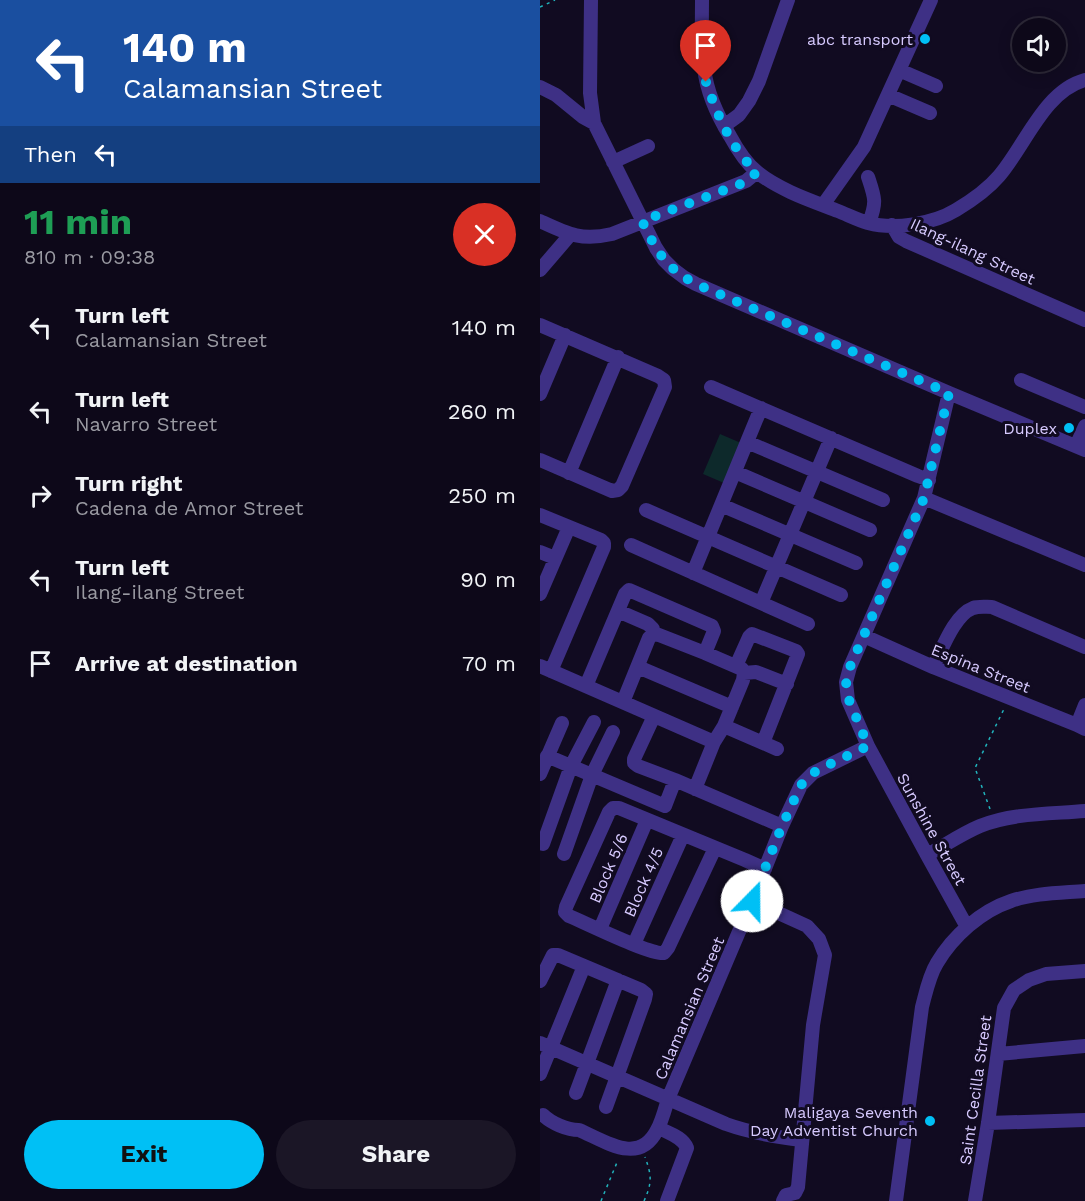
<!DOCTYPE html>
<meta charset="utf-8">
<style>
body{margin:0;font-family:"Work Sans",sans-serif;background:#1b1626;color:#f1f3f6;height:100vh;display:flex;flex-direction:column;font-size:22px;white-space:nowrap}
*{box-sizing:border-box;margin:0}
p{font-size:20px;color:#9a9aa2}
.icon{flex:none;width:33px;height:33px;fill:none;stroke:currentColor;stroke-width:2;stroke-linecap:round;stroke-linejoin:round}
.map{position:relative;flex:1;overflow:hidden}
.side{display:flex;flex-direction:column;background:#0d0819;width:540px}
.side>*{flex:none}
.hud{background:#1a4fa0;color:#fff;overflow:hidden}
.controls{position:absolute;left:472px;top:18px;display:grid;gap:12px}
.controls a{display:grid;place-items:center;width:54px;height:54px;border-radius:50%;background:#0d0819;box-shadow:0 3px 15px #0003,0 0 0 2px #2d2938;font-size:30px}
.pin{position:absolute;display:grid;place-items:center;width:51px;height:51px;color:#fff;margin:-62px -26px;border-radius:50% 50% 50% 0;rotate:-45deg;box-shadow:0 0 6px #0007}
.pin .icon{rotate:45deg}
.me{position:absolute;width:66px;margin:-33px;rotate:22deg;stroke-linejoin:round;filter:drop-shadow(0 0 4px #0008)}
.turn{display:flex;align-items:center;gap:21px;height:126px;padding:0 24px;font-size:27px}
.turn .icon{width:78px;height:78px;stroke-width:2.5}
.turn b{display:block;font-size:42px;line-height:51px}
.then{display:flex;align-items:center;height:57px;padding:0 24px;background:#0003;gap:12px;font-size:22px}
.round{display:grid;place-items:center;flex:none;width:63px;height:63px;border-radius:32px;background:#1b1626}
.summary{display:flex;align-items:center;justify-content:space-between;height:102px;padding:0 24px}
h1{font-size:36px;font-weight:700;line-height:45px;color:#1e9e55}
.button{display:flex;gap:12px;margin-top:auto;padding:12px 24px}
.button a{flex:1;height:69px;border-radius:36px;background:#00c0f5;color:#111;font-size:24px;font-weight:700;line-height:69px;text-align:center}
.button a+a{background:#1b1626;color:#f1f3f6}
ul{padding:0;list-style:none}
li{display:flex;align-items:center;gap:18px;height:84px;padding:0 24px}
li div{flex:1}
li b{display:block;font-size:22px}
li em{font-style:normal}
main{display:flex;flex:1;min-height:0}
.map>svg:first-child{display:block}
</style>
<main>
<section class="side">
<div class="hud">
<div class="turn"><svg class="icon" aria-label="left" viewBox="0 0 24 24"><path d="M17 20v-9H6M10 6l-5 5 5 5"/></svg><div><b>140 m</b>Calamansian Street</div></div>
<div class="then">Then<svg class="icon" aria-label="left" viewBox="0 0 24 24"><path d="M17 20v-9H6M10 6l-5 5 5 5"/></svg></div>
</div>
<div class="summary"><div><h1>11 min</h1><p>810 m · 09:38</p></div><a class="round" style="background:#d93025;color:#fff"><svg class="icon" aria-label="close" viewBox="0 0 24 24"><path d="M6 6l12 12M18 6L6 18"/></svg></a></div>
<ul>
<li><svg class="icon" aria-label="left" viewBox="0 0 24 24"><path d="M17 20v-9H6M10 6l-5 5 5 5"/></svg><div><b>Turn left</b><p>Calamansian Street</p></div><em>140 m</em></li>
<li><svg class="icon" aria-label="left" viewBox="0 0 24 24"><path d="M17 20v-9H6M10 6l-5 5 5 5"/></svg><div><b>Turn left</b><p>Navarro Street</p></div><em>260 m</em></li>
<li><svg class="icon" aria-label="right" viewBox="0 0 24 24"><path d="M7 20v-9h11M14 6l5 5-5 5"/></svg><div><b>Turn right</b><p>Cadena de Amor Street</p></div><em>250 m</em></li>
<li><svg class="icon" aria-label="left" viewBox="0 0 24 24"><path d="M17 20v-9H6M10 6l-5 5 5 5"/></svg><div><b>Turn left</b><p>Ilang-ilang Street</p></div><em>90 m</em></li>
<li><svg class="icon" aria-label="arrive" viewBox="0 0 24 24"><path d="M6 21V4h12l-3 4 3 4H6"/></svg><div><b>Arrive at destination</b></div><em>70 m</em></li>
</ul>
<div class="button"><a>Exit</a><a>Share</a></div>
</section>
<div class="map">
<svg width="545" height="1201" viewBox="0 0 545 1201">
<rect width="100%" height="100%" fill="#110b21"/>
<path fill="#0d292b" d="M180,434l21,9 -17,40 -21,-9z"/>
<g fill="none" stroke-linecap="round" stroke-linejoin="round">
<path stroke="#21b3bc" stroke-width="1.5" stroke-dasharray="3 4.5" stroke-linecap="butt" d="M0,7l15,-7
M450,809l-15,-41 29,-59
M61,1201l17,-41
M104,1201c8,-18 8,-25 1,-44"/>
<path stroke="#3e3085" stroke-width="14" d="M51,0l-1,93 4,30 62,125 8,12 9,9 12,9 11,6 253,109 136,57
M162,0c0,22 -1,46 2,68 3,25 13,47 26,68 7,13 15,26 27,36 22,18 55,29 81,39 10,4 20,9 30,12 26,7 65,1 88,-13 15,-9 32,-21 43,-34 26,-30 45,-85 86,-96
M359,70l37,16
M0,87l16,8 27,22 11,6
M348,95l42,18
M184,126l15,-11 10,-14 10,-20 29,-81
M73,162l35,-16
M328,177c7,21 9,25 1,46
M283,205l41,-58 67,-147
M0,221c28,13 41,20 72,13l134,-53 11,-9
M352,225l7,12 7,4 179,79
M0,270l30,-35
M0,325l118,51 6,4 1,7 -43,99 -4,4 -6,1 -72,-31
M481,380l64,27
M171,387l207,89 11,4
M409,393l-25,105 -74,169 -4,15 2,18 20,46 59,109 40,72
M0,394l25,-59
M207,442l136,58
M536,446l9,-20
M195,472l135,58
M29,473l49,-116
M384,498l161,67
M181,505l135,58
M106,510l195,85
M0,515l61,25 3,3v4l-53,124
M91,545l177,79
M0,552l15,6
M153,573l68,-165
M0,594l29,-67
M221,603l70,-165
M78,611l30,13 5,5v5
M113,634l6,1 46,18 37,16 1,2
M324,636l69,31 144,58 8,4
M0,666l174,76
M196,666l13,-29 3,-3 44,17 2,3 -35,89
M98,667l94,40
M393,667c9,-17 21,-52 40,-59 6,-2 12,-1 19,-1l93,40
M204,673l12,-1 31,12
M46,686l39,-92 4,-4 83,36 2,5 -9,22
M83,702l26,-64 4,-4
M114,716l-20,43v4l4,3 37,14 107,46
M537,725l8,-20
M184,726l53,23
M7,756l118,50 10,-26
M0,774l22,-51
M155,789l19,-47 10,-16 19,-46 1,-7
M3,844l28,-78 23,-44
M175,848l-47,100 -4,5c-14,2 -78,-30 -95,-37l-4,-4 1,-5 43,-95 4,-4h6l126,52 20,9
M24,854l28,-79 21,-43
M387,855c17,-9 34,-21 53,-29 32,-13 70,-12 105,-15
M212,901l55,25 12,13 6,16 -12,70 -15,162 -3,6 -9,2 -3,6
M60,929l47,-109
M94,944l49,-109
M0,981l13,-26h5l83,35 5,4 -1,5 -39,108
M0,1043l186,81c25,9 50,13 76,16
M458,1054l87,-8
M0,1074l44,-108
M36,1093l42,-113
M3,1115c8,8 24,15 36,15 26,11 60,36 78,0 5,-9 8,-21 11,-31l84,-198 30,-75 19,-41 12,-12 55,-27
M448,1123l97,-3
M119,1128c9,5 24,9 28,20l-20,53
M356,1201l26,-194c4,-15 7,-31 15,-44 16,-27 44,-52 74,-62 23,-8 50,-8 74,-10
M435,1201l13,-78 16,-115 10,-18 15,-10 17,-6 39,-3"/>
</g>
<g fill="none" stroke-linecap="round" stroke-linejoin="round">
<path stroke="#00c0f5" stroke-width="10" stroke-dasharray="0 18" d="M166,82c11,32 25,67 51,90l-11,10 -104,39c15,31 24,47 54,63l253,109 -25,105 -74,169 -4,15 3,18 19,46 -44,21 -11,6 -12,12 -19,41 -30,75"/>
</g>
<g fill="#00c0f5" stroke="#110b21" stroke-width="2">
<circle cx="385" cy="39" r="6"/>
<circle cx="529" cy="428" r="6"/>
<circle cx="390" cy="1121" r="6"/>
</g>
<g text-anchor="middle" stroke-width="6" stroke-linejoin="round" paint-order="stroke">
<g font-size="16" fill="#d7caff" stroke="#110b21" text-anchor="end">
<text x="373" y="45">abc transport</text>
<text x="517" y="434">Duplex</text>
<text x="378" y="1118">Maligaya Seventh<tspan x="378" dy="18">Day Adventist Church</tspan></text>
</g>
<g font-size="16" fill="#d7caff" stroke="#110b21">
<text transform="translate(433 251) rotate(25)" y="6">Ilang-ilang Street</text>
<text transform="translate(441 668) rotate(22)" y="6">Espina Street</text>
<text transform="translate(392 829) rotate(61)" y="6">Sunshine Street</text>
<text transform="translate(68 868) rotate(-67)" y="6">Block 5/6</text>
<text transform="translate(103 882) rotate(-66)" y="6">Block 4/5</text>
<text transform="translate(149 1008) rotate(-67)" y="6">Calamansian Street</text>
<text transform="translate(435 1090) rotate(-82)" y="6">Saint Cecilla Street</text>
</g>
</g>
</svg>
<div class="controls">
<a><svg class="icon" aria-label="sound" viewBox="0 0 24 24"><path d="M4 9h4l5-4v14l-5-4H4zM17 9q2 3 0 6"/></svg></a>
</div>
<div class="pin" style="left:166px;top:82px;background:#d93025"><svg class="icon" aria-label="arrive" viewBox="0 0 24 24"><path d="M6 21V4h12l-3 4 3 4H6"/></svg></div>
<svg class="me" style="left:212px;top:901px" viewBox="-20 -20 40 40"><circle r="19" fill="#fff"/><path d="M0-13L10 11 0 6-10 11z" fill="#00c0f5"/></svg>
</div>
</main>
